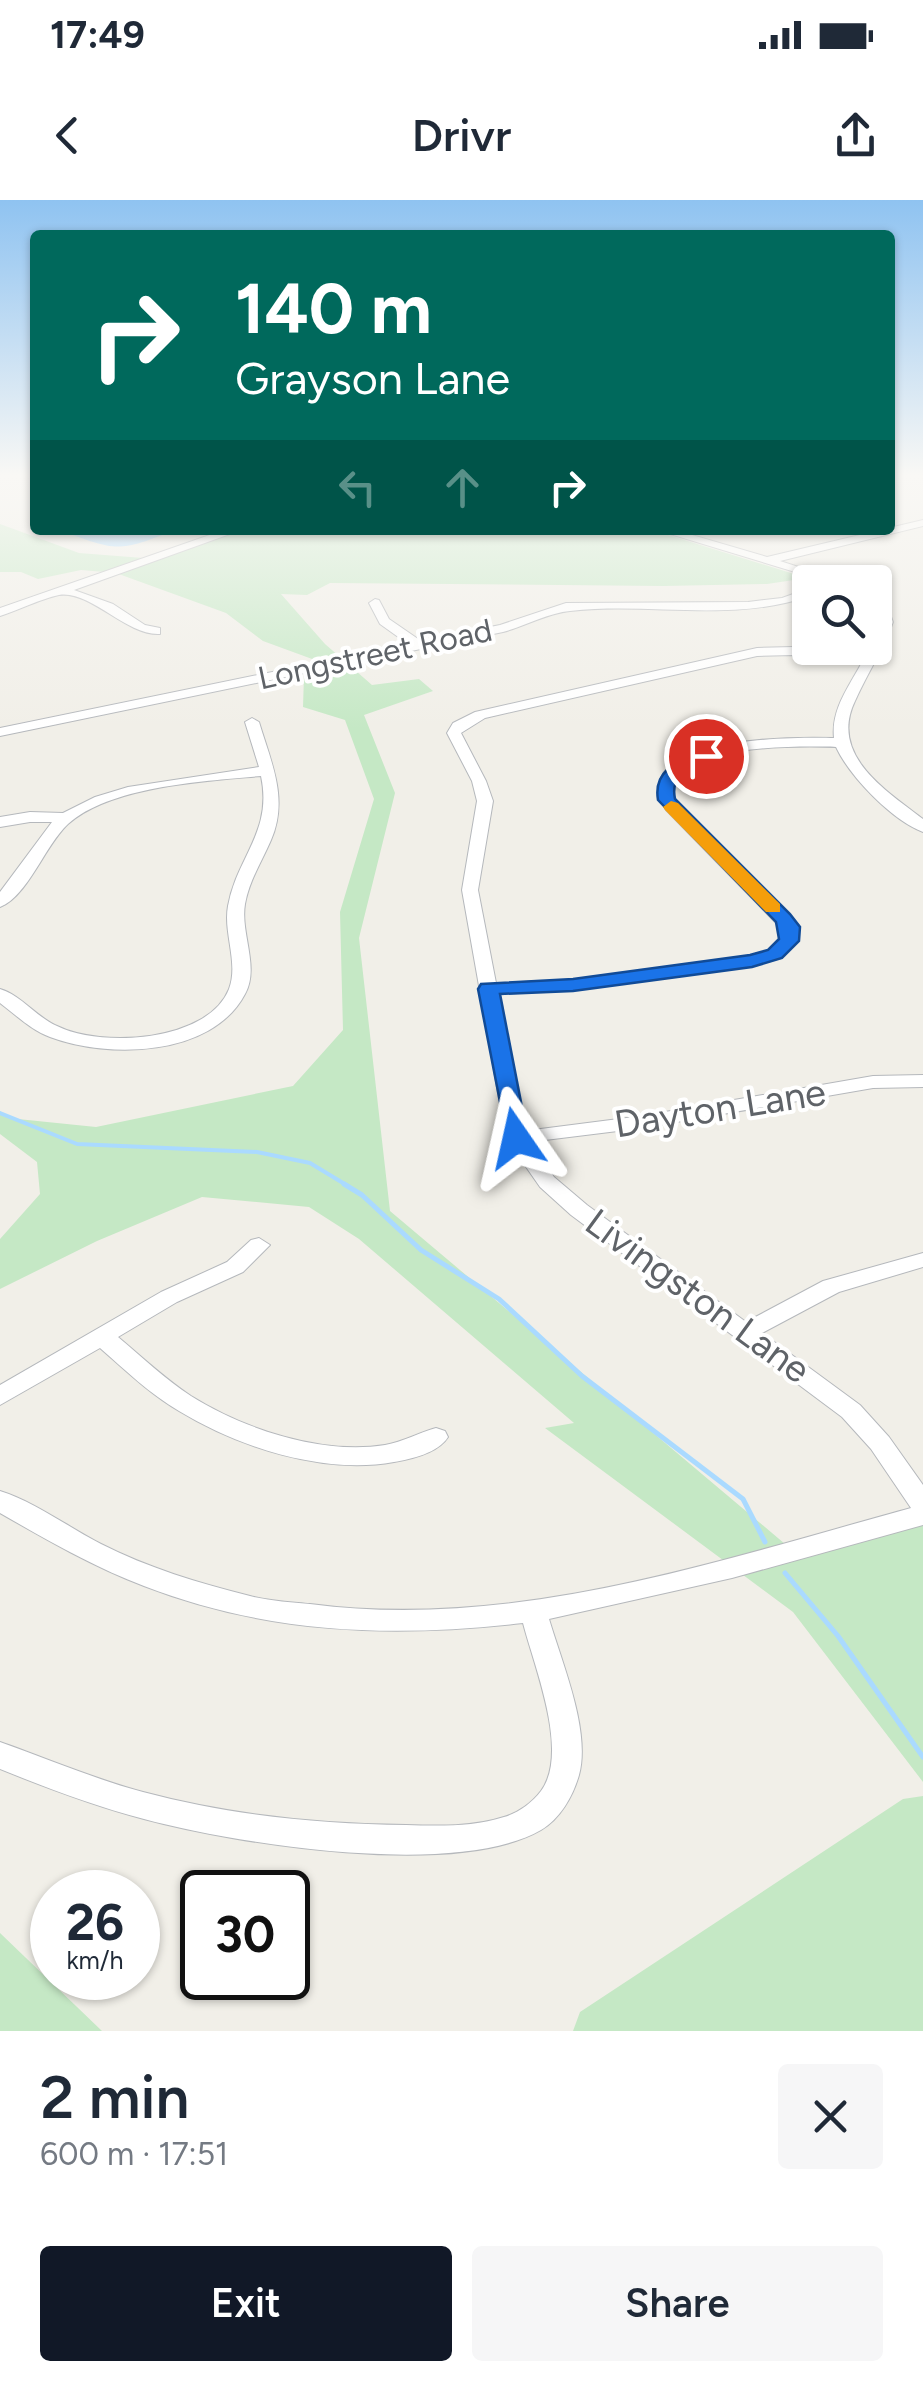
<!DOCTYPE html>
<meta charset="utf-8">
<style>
body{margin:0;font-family:Figtree,sans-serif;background:#f6f6f7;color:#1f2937;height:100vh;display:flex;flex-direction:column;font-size:38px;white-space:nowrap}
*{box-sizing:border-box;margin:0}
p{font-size:32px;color:#747a83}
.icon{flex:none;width:55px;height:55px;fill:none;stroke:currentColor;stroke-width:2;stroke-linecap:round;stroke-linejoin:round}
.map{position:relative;height:1831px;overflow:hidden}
.details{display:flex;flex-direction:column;background:#fff;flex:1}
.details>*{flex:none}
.guide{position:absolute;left:30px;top:30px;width:865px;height:305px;border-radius:10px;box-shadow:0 2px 8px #0004;background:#00695c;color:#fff;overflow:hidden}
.controls{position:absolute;left:792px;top:365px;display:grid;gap:20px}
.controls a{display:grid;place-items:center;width:100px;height:100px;border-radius:10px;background:#fff;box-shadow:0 2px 8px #0004;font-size:50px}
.speed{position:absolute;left:30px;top:1670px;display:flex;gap:20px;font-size:50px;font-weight:700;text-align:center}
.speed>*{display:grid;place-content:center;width:130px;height:130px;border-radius:50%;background:#fff;box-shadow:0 2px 8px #0004;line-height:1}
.speed small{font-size:25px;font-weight:400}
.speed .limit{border:5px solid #111;border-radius:15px;background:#fff;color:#111}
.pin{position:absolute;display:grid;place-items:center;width:85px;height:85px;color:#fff;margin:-42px;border:5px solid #fff;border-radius:50%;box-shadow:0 2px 10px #0007}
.me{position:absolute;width:110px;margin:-55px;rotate:349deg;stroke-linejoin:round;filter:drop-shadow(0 0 8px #0008)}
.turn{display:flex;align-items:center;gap:35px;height:210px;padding:0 40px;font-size:45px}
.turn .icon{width:130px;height:130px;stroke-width:2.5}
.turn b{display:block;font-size:70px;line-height:85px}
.lanes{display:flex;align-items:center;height:95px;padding:0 40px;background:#0003;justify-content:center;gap:50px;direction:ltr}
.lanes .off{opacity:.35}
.round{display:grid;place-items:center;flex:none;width:105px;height:105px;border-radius:10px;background:#f6f6f7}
.headline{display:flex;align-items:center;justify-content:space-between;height:170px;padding:0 40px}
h1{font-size:60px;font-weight:600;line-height:75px}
.cta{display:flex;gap:20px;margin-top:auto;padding:20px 40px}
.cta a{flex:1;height:115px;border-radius:10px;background:#111827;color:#fff;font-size:40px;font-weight:600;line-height:115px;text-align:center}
.cta a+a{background:#f6f6f7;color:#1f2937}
.status{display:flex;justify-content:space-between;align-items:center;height:70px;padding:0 50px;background:#fff;direction:ltr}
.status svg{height:28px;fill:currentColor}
header{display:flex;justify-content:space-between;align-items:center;height:130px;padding:0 40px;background:#fff;font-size:45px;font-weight:600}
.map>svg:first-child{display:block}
</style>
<div class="status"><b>17:49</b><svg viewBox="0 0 49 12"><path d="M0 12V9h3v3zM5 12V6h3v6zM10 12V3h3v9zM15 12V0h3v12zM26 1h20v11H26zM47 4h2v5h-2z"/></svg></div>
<header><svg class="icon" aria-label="back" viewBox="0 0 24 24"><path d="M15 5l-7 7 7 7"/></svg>Drivr<svg class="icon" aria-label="share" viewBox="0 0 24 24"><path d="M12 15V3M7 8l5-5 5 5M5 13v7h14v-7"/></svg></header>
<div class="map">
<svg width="923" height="1831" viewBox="0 0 923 1831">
<rect width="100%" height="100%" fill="#f1efe8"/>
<path fill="#c5e8c5" d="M0,324l79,29 77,6 85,-29h411l155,48 -40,6 -104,2 -333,-3 -23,12 -26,-1 44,50 47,41 47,-6 14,12 -69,24 31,78 -36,145 31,273 395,333 138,-32v270l-130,-170 -248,-184 29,-5 -215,-184 -50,-32 -107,-10 -105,44 -97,48v-50l40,-45 -3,-32 -37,-28v-23l8,7 88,9 197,-41 50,-56 -3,-118 34,-113 -29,-79 -42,-13 1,-32 19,-12 -60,-22 -37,-28 -110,-40 -35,-3 -43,9 -17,-7h-21z
M923,1596v235h-350l7,-19 323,-213z
M0,1733l102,98h-102z"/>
<path fill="#aadaff" d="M59,330h116c-58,23 -58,21 -116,0z"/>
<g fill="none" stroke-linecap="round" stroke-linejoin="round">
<path stroke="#aadaff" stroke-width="4" d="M0,913l77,31 180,8 53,11 38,23"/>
<path stroke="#aadaff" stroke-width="5" d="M344,984l18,11 59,55 78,49 83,77 161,123 22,43
M785,1373l53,63 85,121"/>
<g stroke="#b5b8bc" stroke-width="2">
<path id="minor" d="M923,320v6l-143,35 65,21h-17l-171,-52h18l92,27z
M224,330h17l-167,60 39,14 32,21 15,3v6c-34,2 -69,-44 -101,-39 -19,4 -40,15 -59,21v-8z
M810,388v8c-78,27 -160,6 -240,15 -22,2 -45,15 -67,21l-503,104v-8l408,-84 -28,-20 -11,-21 6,-4 4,1 10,19 32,22 79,-16 66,-22 182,-1 34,-4z
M875,397l12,9 6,16c-10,28 -26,52 -38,79 -26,54 30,89 68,118v13c-31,-12 -73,-55 -87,-85 -31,-1 -190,-5 -158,58l116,116 4,20 -17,17 -29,8 -179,24 -75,4 27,137 117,-15 231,-40 50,-1v12l-50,1 -231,40 -113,14 25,35 33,28 159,117 77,-41 100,-28v14l-84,25 -77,41 98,72 29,32 34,48v40l-191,53 -183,41c13,44 42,112 30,156 -6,21 -19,44 -38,55 -85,49 -304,14 -397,-11 -50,-13 -97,-31 -144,-50v-27c48,17 94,37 143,50 86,23 175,32 263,33 32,1 68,2 98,-8 14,-4 28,-14 37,-26 29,-39 -7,-125 -18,-168 -131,15 -255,11 -379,-37 -50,-19 -97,-46 -144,-73v-22c35,11 68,36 101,53 47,24 98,39 149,52 20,5 40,6 60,8 204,27 407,-43 601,-96l-40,-59 -29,-32 -271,-202 -31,-28 -34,-49 -44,-248 15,-89 -5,-20 -25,-48 6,-10 22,-11 282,-64 37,-1 71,10 5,-9h5l6,-26zM794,455l67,9c-13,24 -30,46 -27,74 -38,-1 -212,-2 -168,72l113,116 1,14 -11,10 -19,6 -177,24 -77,3 -18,-93 15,-89 -7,-20 -25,-48 24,-15 272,-62z
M252,518l7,4c12,40 30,77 12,118 -9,21 -22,41 -26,64 -5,29 15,63 0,90 -33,63 -137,65 -195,43 -19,-7 -34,-22 -50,-34v-14c21,6 36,28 57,37 44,22 151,16 172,-37 10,-26 -6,-56 -1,-83 9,-50 45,-74 33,-130 -55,5 -151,10 -193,48 -23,21 -40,72 -68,83v-15l52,-70h-22l-30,5v-10l30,-5 33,1 32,-16 33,-10 131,-20 -14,-45z
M259,1038l11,7 -27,27 -66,30 -59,35c24,20 47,42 73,59 53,33 130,59 194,49 18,-3 33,-12 51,-17l9,3 3,6c-10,16 -36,22 -54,25 -70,13 -156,-15 -215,-51 -29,-17 -54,-41 -79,-63l-100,57v-20l161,-93 66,-30 24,-22z"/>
</g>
<use href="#minor" fill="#fff" fill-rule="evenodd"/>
</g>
<linearGradient id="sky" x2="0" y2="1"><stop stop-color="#8fc3f1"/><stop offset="0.52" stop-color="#f9f8f5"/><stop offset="1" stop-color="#f9f8f5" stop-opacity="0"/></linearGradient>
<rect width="923" height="529" fill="url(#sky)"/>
<path fill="#1a73e8" stroke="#114b97" stroke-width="2.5" d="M700,552l14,4c-18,13 -45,14 -39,43l115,115 10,13 -1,14 -17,17 -30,9 -179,24 -73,3 28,144 -12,7 -8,-2 -30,-154 3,-5 92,-5 177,-24 18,-5 11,-11 -3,-17 -118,-122c-5,-29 18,-38 42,-48z"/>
<path fill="#f59e0b" d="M671,601l7,2 102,101v8h-14l-101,-102 -2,-3z"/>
<g text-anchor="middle" stroke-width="8" stroke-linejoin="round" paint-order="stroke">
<g font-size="32" fill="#5f6368" stroke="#fff">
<text transform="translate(375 454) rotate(-12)" y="11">Longstreet Road</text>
</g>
<g font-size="38" fill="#5f6368" stroke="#fff">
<text transform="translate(720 908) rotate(-9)" y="13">Dayton Lane</text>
<text transform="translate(698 1096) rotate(36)" y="13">Livingston Lane</text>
</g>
</g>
</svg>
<div class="controls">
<a><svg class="icon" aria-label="search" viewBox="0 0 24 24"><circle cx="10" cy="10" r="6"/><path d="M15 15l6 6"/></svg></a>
</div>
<div class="speed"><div>26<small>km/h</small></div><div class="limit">30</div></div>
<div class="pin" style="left:706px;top:556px;background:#d93025"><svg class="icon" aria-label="arrive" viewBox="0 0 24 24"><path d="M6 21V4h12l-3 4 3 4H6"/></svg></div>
<svg class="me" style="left:516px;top:938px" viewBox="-20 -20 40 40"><path d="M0-17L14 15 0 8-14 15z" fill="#1a73e8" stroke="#fff" stroke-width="4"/></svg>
<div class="guide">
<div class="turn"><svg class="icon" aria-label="right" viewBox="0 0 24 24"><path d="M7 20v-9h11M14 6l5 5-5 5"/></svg><div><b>140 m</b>Grayson Lane</div></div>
<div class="lanes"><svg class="icon off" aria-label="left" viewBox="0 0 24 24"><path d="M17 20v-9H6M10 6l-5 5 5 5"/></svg><svg class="icon off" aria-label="ahead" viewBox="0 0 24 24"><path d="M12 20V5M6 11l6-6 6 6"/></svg><svg class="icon" aria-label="right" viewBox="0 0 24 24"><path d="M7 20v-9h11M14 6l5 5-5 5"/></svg></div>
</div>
</div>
<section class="details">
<div class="headline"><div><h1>2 min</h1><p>600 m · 17:51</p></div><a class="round"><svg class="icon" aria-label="close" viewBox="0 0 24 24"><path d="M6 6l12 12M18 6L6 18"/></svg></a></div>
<div class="cta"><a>Exit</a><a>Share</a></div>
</section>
